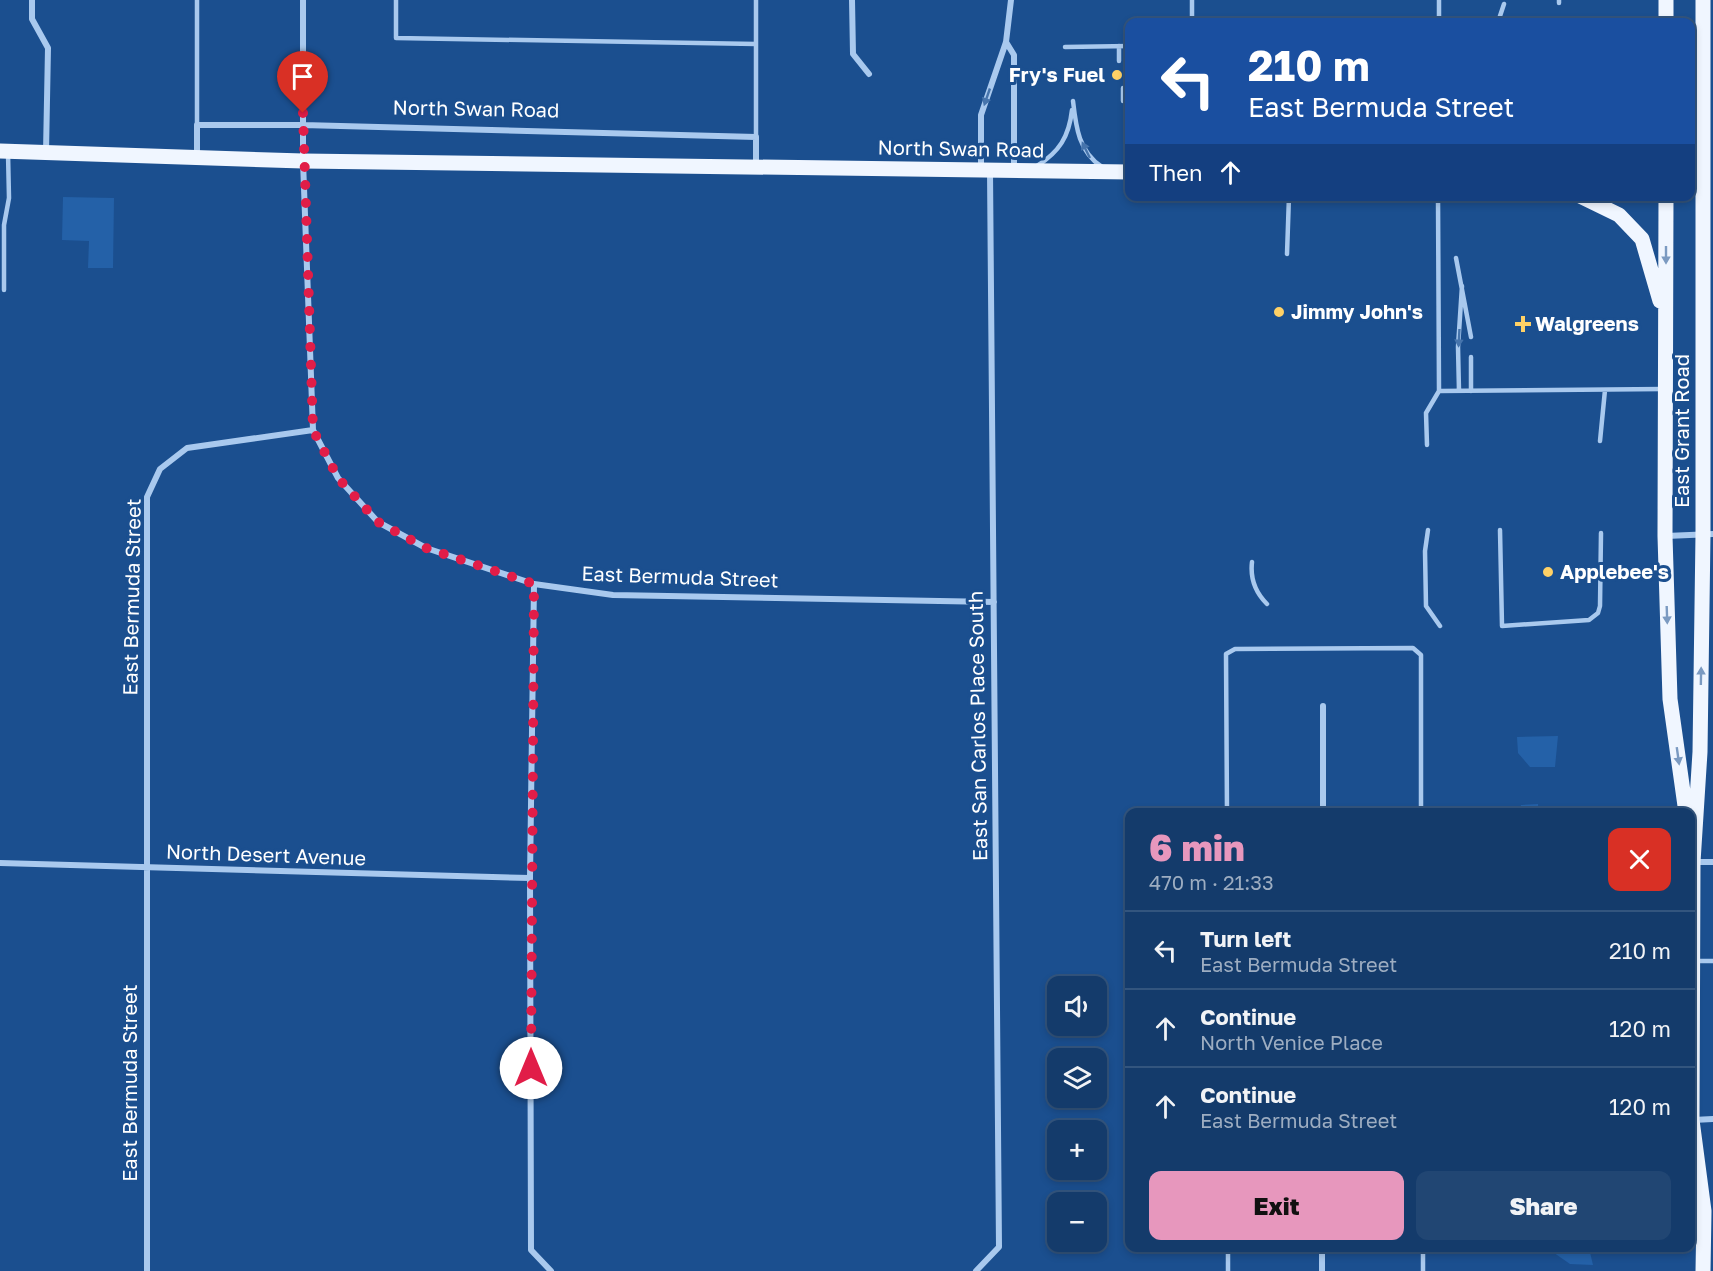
<!DOCTYPE html>
<meta charset="utf-8">
<style>
body{margin:0;font-family:"Golos Text",sans-serif;background:#214673;color:#f1f3f6;height:100vh;display:flex;flex-direction:column;font-size:22px;white-space:nowrap}
*{box-sizing:border-box;margin:0}
p{font-size:20px;color:#9dadc1}
.icon{flex:none;width:33px;height:33px;fill:none;stroke:currentColor;stroke-width:2;stroke-linecap:round;stroke-linejoin:round}
.map{position:relative;flex:1;overflow:hidden}
.sheet{position:absolute;left:1125px;top:808px;width:570px;height:444px;display:flex;flex-direction:column;background:#143b6b;border-radius:12px;box-shadow:0 3px 9px #0003,0 0 0 2px #33557e}
.sheet>*{flex:none}
.banner{position:absolute;left:1125px;top:18px;width:570px;height:183px;border-radius:12px;box-shadow:0 3px 9px #0003,0 0 0 2px #33557e;background:#1a4fa0;color:#fff;overflow:hidden}
.tools{position:absolute;left:1047px;top:976px;display:grid;gap:12px}
.tools a{display:grid;place-items:center;width:60px;height:60px;border-radius:12px;background:#143b6b;box-shadow:0 3px 9px #0003,0 0 0 2px #33557e;font-size:30px}
.pin{position:absolute;display:grid;place-items:center;width:51px;height:51px;color:#fff;margin:-62px -26px;border-radius:50% 50% 50% 0;rotate:-45deg;box-shadow:0 0 6px #0007}
.pin .icon{rotate:45deg}
.me{position:absolute;width:66px;margin:-33px;rotate:0deg;stroke-linejoin:round;filter:drop-shadow(0 0 4px #0008)}
.turn{display:flex;align-items:center;gap:21px;height:126px;padding:0 24px;font-size:27px}
.turn .icon{width:78px;height:78px;stroke-width:2.5}
.turn b{display:block;font-size:42px;line-height:51px}
.then{display:flex;align-items:center;height:57px;padding:0 24px;background:#0003;gap:12px;font-size:22px}
.round{display:grid;place-items:center;flex:none;width:63px;height:63px;border-radius:12px;background:#214673}
.headline{display:flex;align-items:center;justify-content:space-between;height:102px;padding:0 24px}
h1{font-size:36px;font-weight:800;line-height:45px;color:#e797bd}
.cta{display:flex;gap:12px;margin-top:auto;padding:12px 24px}
.cta a{flex:1;height:69px;border-radius:12px;background:#e797bd;color:#111;font-size:24px;font-weight:800;line-height:69px;text-align:center}
.cta a+a{background:#214673;color:#f1f3f6}
ul{padding:0;list-style:none}
li{display:flex;align-items:center;gap:18px;height:78px;padding:0 24px;border-top:2px solid #33557e}
li div{flex:1}
li b{display:block;font-size:22px}
li em{font-style:normal}
.map>svg:first-child{display:block}
</style>
<div class="map">
<svg width="1713" height="1271" viewBox="0 0 1713 1271">
<rect width="100%" height="100%" fill="#1b4f8f"/>
<path fill="#2461a8" d="M63,197l51,1 -1,70h-25l1,-27 -27,-1z
M1558,736l-3,31h-25l-12,-14 -1,-16z
M1538,804v9h-19l2,-8z
M1547,1248h42l4,17 -23,-1z"/>
<g fill="none" stroke-linecap="round" stroke-linejoin="round">
<path stroke="#a9c9ee" stroke-width="4.5" d="M197,0v125
M396,0v38l360,6
M756,0v137
M1439,0v22
M1559,0v3
M1192,20h42
M1192,22v-22
M1498,22l6,-18
M1119,46v15
M1065,47l65,-1
M1123,88v13
M1073,101c3,27 6,51 29,66
M1037,166c22,-14 32,-29 35,-56
M1287,254l2,-58
M1456,258l15,79
M4,290v-65l5,-27 -1,-45
M1471,357v34
M1439,391l225,-2
M1459,391l-1,-44 4,-61
M1600,441l5,-51
M1427,445l-1,-32 13,-22 -1,-195
M1428,530l-3,21 1,55 14,20
M1500,530l2,96 87,-6 9,-7 2,-7 1,-73
M1252,562c-2,17 3,30 15,42
M1227,813l-1,-159 9,-5 178,-1 8,7v158
M1695,961h18
M1228,1248v23
M1423,1248v23"/>
<path stroke="#a9c9ee" stroke-width="6" d="M32,0v19l16,29 -2,104
M303,0v161l10,269
M852,0l1,54 16,20
M1006,42l8,13v115
M197,157v-32h106l453,12v29
M981,169v-54l25,-73 5,-42
M1666,536l47,-2
M534,584l-4,294 1,372 20,21
M1323,813v-107
M1693,862h20
M0,863l530,15
M1693,1120l20,-1
M147,1271v-774l13,-28 27,-21 126,-18 25,48 40,44 48,26 108,36 79,11 381,7
M976,1271l23,-24 -9,-1076
M1322,1271v-23"/>
<path stroke="#f0f6ff" stroke-width="15" d="M1666,0v22
M0,151l303,10 827,11
M1580,196l39,19 23,24 18,62
M1666,196l-1,340 5,163 16,114
M1703,1271l1,-60 -12,-91 1,-258 7,-110 3,-218v-534"/>
</g>
<defs><path id="oneway-solid" d="M-6-.8H1V-3.2L6.5 0L1 3.2V.8H-6Z" transform="scale(1.5)"/></defs>
<g fill="#4674ac">
<use href="#oneway-solid" transform="translate(987 97) rotate(109)"/>
<use href="#oneway-solid" transform="translate(1086 150) rotate(-116)"/>
<use href="#oneway-solid" transform="translate(1459 338) rotate(93)"/>
</g>
<g fill="#7b9ac1">
<use href="#oneway-solid" transform="translate(1666 255) rotate(90)"/>
<use href="#oneway-solid" transform="translate(1667 615) rotate(88)"/>
<use href="#oneway-solid" transform="translate(1701 676) rotate(-89)"/>
<use href="#oneway-solid" transform="translate(1678 756) rotate(82)"/>
</g>
<g fill="none" stroke-linecap="round" stroke-linejoin="round">
<path stroke="#e11d48" stroke-width="10" stroke-dasharray="0 18" d="M303,113l10,317 25,48 40,44 48,26 108,36 -3,484"/>
</g>
<g fill="#ffd166" stroke="#1b4f8f" stroke-width="2">
<circle cx="1117" cy="75" r="6"/>
<circle cx="1279" cy="312" r="6"/>
<path d="M1520 315h6v6h6v6h-6v6h-6v-6h-6v-6h6z"/>
<circle cx="1548" cy="572" r="6"/>
</g>
<g text-anchor="middle" stroke-width="6" stroke-linejoin="round" paint-order="stroke">
<g font-size="20" font-weight="bold" fill="#fff" stroke="#1b4f8f" text-anchor="start">
<text x="1105" y="82" text-anchor="end">Fry's Fuel</text>
<text x="1291" y="319">Jimmy John's</text>
<text x="1535" y="331">Walgreens</text>
<text x="1560" y="579">Applebee's</text>
</g>
<g font-size="20" fill="#fff" stroke="#1b4f8f">
<text transform="translate(476 109) rotate(1)" y="7">North Swan Road</text>
<text transform="translate(961 149) rotate(1)" y="7">North Swan Road</text>
<text transform="translate(1682 431) rotate(-90)" y="7">East Grant Road</text>
<text transform="translate(680 577) rotate(2)" y="7">East Bermuda Street</text>
<text transform="translate(132 597) rotate(-89)" y="7">East Bermuda Street</text>
<text transform="translate(978 726) rotate(-91)" y="7">East San Carlos Place South</text>
<text transform="translate(266 855) rotate(2)" y="7">North Desert Avenue</text>
<text transform="translate(130 1083) rotate(-90)" y="7">East Bermuda Street</text>
</g>
</g>
</svg>
<div class="tools">
<a><svg class="icon" aria-label="sound" viewBox="0 0 24 24"><path d="M4 9h4l5-4v14l-5-4H4zM17 9q2 3 0 6"/></svg></a>
<a><svg class="icon" aria-label="layers" viewBox="0 0 24 24"><path d="M12 4l9 5-9 5-9-5zM3 14l9 5 9-5"/></svg></a>
<a>+</a>
<a>−</a>
</div>
<div class="pin" style="left:303px;top:113px;background:#d93025"><svg class="icon" aria-label="arrive" viewBox="0 0 24 24"><path d="M6 21V4h12l-3 4 3 4H6"/></svg></div>
<svg class="me" style="left:531px;top:1068px" viewBox="-20 -20 40 40"><circle r="19" fill="#fff"/><path d="M0-13L10 11 0 6-10 11z" fill="#e11d48"/></svg>
<div class="banner">
<div class="turn"><svg class="icon" aria-label="left" viewBox="0 0 24 24"><path d="M17 20v-9H6M10 6l-5 5 5 5"/></svg><div><b>210 m</b>East Bermuda Street</div></div>
<div class="then">Then<svg class="icon" aria-label="ahead" viewBox="0 0 24 24"><path d="M12 20V5M6 11l6-6 6 6"/></svg></div>
</div>
<section class="sheet">
<div class="headline"><div><h1>6 min</h1><p>470 m · 21:33</p></div><a class="round" style="background:#d93025;color:#fff"><svg class="icon" aria-label="close" viewBox="0 0 24 24"><path d="M6 6l12 12M18 6L6 18"/></svg></a></div>
<ul>
<li><svg class="icon" aria-label="left" viewBox="0 0 24 24"><path d="M17 20v-9H6M10 6l-5 5 5 5"/></svg><div><b>Turn left</b><p>East Bermuda Street</p></div><em>210 m</em></li>
<li><svg class="icon" aria-label="ahead" viewBox="0 0 24 24"><path d="M12 20V5M6 11l6-6 6 6"/></svg><div><b>Continue</b><p>North Venice Place</p></div><em>120 m</em></li>
<li><svg class="icon" aria-label="ahead" viewBox="0 0 24 24"><path d="M12 20V5M6 11l6-6 6 6"/></svg><div><b>Continue</b><p>East Bermuda Street</p></div><em>120 m</em></li>
</ul>
<div class="cta"><a>Exit</a><a>Share</a></div>
</section>
</div>
